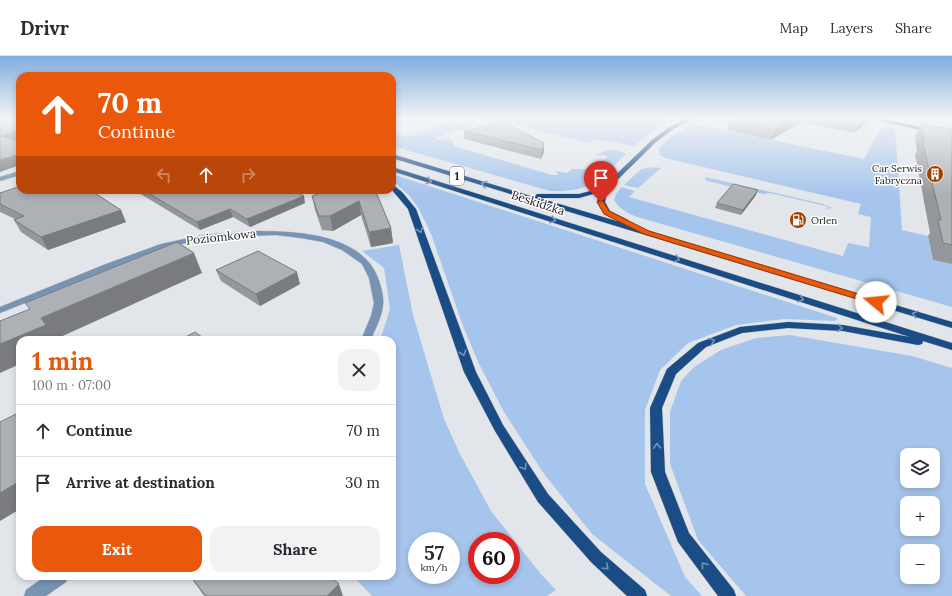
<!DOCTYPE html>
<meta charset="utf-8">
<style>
body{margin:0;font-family:Lora,serif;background:#f2f2f3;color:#2b2b33;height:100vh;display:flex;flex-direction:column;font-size:15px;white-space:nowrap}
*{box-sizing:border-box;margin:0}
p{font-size:13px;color:#7c7c81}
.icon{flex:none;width:22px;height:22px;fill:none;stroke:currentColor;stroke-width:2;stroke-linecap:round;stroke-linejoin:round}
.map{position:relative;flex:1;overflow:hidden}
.details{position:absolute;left:16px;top:280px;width:380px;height:244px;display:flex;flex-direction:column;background:#fff;border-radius:12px;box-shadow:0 2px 6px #0003}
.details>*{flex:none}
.banner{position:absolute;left:16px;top:16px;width:380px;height:122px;border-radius:12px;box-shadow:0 2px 6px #0003;background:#ea580c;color:#fff;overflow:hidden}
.fabs{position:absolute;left:900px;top:392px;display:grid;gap:8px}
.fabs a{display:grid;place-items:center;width:40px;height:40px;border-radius:8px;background:#fff;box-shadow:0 2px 6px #0003;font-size:20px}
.speed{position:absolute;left:408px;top:476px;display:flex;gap:8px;font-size:20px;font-weight:700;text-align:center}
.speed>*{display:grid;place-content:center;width:52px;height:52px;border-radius:50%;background:#fff;box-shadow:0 2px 6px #0003;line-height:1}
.speed small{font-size:10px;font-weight:400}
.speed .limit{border:6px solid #d22;background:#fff;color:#111}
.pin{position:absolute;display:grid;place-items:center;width:34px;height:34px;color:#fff;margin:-41px -17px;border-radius:50% 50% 50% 0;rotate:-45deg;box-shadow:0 0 4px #0007}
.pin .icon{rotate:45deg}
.me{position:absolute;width:44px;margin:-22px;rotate:287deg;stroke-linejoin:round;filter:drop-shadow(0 0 3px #0008)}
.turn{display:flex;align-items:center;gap:14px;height:84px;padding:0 16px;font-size:18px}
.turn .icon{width:52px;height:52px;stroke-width:2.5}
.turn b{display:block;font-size:28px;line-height:34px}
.lanes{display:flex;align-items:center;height:38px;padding:0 16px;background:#0003;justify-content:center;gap:20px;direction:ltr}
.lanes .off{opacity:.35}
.round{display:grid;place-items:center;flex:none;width:42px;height:42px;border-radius:12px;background:#f2f2f3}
.summary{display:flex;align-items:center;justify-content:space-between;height:68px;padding:0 16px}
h1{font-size:24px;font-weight:700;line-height:30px;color:#ea580c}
.cta{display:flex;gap:8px;margin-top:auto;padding:8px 16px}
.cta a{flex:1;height:46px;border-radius:12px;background:#ea580c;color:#fff;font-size:16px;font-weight:700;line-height:46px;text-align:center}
.cta a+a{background:#f2f2f3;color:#2b2b33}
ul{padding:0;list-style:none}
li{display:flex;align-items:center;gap:12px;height:52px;padding:0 16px;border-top:1px solid #e1e1e2}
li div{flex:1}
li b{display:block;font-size:15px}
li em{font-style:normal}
header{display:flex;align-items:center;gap:24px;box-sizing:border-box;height:56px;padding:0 20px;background:#fff;border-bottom:1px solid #e1e1e2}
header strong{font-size:19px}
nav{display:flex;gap:22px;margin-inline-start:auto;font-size:14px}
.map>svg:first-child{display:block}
</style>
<header>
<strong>Drivr</strong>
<nav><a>Map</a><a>Layers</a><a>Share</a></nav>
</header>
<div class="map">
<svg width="952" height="540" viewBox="0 0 952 540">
<rect width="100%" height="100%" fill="#e2e6eb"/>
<path fill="#a6c5ec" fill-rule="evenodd" d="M460,62h198l12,3 -15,9 -21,16 -38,-7 -8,4 -88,-22z
M452,65l17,5 2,3 -17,1 -17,8v2l10,-1 6,2 1,5 98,29h6l-2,-4 11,2 5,-4h17l19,-12 -2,-2h-10c10,-5 20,-7 30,-1 -29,27 -34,38 -76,37l-158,-45v-14l16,5z
M693,68l171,35 16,-29 6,-3 9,1 7,102 26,6 5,24 19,4v43l-315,-90c-10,-4 -17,-8 -23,-17l2,-6 5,-7 14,4 -6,6 214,59 5,-13 21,4 2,-30 -13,-3 3,-10 -196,-46 -5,-3 -1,-7 10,-10z
M653,111l8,1 -23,20 -14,-3 17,-16z
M392,118l445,144v2l-2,1 -51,-2 -48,6 -48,18 -28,27 -15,40v74l40,93 17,19h-31l-79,-62 -48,-60 -40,-62 -25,-48 -16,-38 -32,-92 -12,-25 -10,-14 -17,-15z
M706,121l117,27 9,4 -11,2 8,-2 -3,-2 -57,-13 -6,1 -56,-13 -2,-1z
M399,189l14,70 31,104 15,33 32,59 49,62 16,17 -9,6h-175l-19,-20h39v-236h-12l10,-31 -6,-41 -22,-17zM417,485h34v34h-34zM477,485h34v34h-34z
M790,279l122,21 40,12v228h-206l-48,-56 -28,-76v-52l11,-31 13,-14 27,-17 35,-12zM907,399h26v26h-26zM907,447h26v26h-26zM907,495h26v26h-26z"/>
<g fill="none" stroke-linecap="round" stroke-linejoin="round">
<g stroke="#bfc2c7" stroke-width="1">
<path id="minor" d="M20,115v4l-20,6v-4z
M250,175c44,0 116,1 130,53 2,7 4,14 3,21 -1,12 -8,24 -12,35h-10l10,-24 3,-13 -5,-25 -7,-14 -20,-14 -19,-8 -22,-4 -25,-3 -51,2 -50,8 -36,12 -139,56v-6l106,-43 55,-20 42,-9z
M46,520h22l-2,6 -20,14h-22l2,-6z"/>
</g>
<g stroke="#bfc2c7" stroke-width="1">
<path id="major" d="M687,62h6l-21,12 -16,12 -49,48 -2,12 5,9 18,9 1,2 -3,2 326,98v6l-560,-170v-4l142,43 3,-3h42l23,-6 50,-48 16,-12zM600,136l-3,10 7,12 16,8 -81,-24h40z
M867,62h10l75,15v4z
M392,111l560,176v7l-29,-9 -1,3 -4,1 -75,-14 -55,-3 -46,5 -36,14 -30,27 -14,34 3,64 24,61 45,57 2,6h-18l-40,-54 -27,-70 -1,-64 17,-39 31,-26 42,-16 48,-5 55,3 67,12 -518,-166z
M392,128l10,8 14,17 60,163 27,53 45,69 53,58 44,38 2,6h-20l-36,-34 -53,-60 -43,-71 -31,-59 -56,-163 -16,-19z"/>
</g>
<use href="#minor" fill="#7893b4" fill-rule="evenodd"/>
<use href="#major" fill="#1a4c85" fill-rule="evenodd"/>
</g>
<path fill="#95979c" d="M733,62h139l-1,2 -17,13 -53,-11 -30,18 -44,-10 3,-10z
M921,68l31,5v135l-19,-4 -5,-24 2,-3 -15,-79 2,-3 -2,-14z
M464,75l80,12v9l-3,7 -77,-20z
M20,132l106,34 -78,28 -27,-18 -7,-12 1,-1 -15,-7v-19z
M134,134h157l14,13 -55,24 -17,-10 -33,13z
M372,134l19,38 2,15 -22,4 -10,-32 -28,16 -11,-1 -7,-20 -3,-14z
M756,139l-15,20 -26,-7 2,-5z
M216,214l84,14 -40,22 -39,-25z
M190,520l153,20h-139z"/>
<path fill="#797b7f" d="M793,62h10l-2,4 -30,18 4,-11z
M865,62h7l-1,2 -17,13 5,-10z
M20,74v10l-16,5 -4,-9z
M544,87v9l-3,7 1,-9z
M20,98v11l-20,7v-12z
M758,134l-2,5 -15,20 2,-5z
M304,140l1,7 -55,24 -3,-8z
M359,145l2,14 -28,16 -3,-15z
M230,153l3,8 -33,13 -3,-8z
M121,154l5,12 -78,28 -7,-13z
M391,172l2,15 -22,4 -2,-15z
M194,197l8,20 -146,66v1h-36v24l-20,9v-29l41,-26z
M297,216l3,12 -40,22 -4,-12z
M20,425v28l-20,12v-28z
M339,528l4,12h-16z"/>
<path fill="#adb0b5" stroke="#797b7f" d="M0,62h20v12l-20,6z
M733,62h60l-18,11 -45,-9z
M838,62h27l-6,5z
M503,66l41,21 -2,7 -78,-19z
M921,68l31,5v116l-9,-2 -5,-23h3l-19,-80 2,1z
M0,80l20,5v13l-20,6z
M733,128l25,6 -15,20 -26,-7z
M18,131l2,1v2h70l31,20 -80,27 -27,-17 10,-4 -24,-12v-11z
M143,134h148l13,6 -57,23 -17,-10 -33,13z
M328,134h44l4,2 15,36 -22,4 -10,-31 -29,15h-11l-7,-20z
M177,186l17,11 -153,65 5,7 -46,19v-23l30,-12 -5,-6z
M258,195l39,21 -41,22 -40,-24z
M195,276l11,8h-26z
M20,356v69l-20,12v-71z
M190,520h140l9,8 -12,12h-121z"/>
<defs><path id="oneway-chevron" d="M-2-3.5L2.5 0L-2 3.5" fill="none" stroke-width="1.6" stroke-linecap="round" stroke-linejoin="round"/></defs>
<g stroke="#7694b6">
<use href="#oneway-chevron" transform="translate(429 125) rotate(18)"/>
<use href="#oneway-chevron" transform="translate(484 128) rotate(-163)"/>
<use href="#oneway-chevron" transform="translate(553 164) rotate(18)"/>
<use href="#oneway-chevron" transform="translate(420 174) rotate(71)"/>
<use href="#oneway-chevron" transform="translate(677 203) rotate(18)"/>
<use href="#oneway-chevron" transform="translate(801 243) rotate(18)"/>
<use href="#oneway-chevron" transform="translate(915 258) rotate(-163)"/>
<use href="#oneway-chevron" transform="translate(840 272) rotate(6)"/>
<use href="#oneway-chevron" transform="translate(712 285) rotate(-22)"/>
<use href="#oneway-chevron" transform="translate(463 297) rotate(71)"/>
<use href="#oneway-chevron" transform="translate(657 390) rotate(-92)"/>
<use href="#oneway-chevron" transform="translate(524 411) rotate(58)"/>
<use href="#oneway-chevron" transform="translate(704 509) rotate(-127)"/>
<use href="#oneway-chevron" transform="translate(606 511) rotate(42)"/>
</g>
<linearGradient id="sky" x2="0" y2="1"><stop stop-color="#7faddc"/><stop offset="0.45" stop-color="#f2f4f6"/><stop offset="1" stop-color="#f2f4f6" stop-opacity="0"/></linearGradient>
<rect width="952" height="138" fill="url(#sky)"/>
<path fill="#ea580c" stroke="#983908" d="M598,145h5l6,10 40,20 230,69 1,2 -1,2h-6l-229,-70 -40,-20 -7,-12z"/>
<defs>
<g id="building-disc" transform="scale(0.9)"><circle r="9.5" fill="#a24000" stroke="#fff"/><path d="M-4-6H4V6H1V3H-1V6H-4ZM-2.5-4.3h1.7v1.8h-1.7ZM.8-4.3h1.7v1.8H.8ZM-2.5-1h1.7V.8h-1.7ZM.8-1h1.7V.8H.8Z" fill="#fff"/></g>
<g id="fuel-disc" transform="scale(0.9)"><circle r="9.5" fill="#a24000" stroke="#fff"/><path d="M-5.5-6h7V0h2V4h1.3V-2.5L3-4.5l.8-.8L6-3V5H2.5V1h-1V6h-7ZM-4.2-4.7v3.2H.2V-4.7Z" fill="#fff"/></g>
</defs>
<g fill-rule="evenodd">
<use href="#building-disc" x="935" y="118"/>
<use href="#fuel-disc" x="798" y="164"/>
</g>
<g text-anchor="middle" stroke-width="3" stroke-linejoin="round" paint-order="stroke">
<g font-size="10" fill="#1e1f21" stroke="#fff" text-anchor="end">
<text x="922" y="116">Car Serwis<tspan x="922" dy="12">Fabryczna</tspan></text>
<text x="811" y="168" text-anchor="start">Orlen</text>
</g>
<rect fill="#fff" stroke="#626264" stroke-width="1" x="450" y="111" width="14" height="18" rx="3"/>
<g font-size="11" font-weight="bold" fill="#1e1f21">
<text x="457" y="124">1</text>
</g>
<g font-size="12" fill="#1e1f21" stroke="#fff">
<text transform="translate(538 147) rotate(18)" y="4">Beskidzka</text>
<text transform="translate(221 181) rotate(-6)" y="4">Poziomkowa</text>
</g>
</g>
</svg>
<div class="fabs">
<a><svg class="icon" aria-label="layers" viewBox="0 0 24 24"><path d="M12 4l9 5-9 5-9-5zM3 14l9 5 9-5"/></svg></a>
<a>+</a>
<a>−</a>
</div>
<div class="speed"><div>57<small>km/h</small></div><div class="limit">60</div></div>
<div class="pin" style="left:601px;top:146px;background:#d93025"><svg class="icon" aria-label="arrive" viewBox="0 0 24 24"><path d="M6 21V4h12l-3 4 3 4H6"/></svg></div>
<svg class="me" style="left:876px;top:246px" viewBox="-20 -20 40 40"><circle r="19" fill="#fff"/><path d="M0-13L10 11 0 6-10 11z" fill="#ea580c"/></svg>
<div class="banner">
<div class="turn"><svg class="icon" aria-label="ahead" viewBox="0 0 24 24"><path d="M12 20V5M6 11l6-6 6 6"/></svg><div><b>70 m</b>Continue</div></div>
<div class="lanes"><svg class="icon off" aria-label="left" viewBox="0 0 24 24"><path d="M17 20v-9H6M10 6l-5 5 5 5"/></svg><svg class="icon" aria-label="ahead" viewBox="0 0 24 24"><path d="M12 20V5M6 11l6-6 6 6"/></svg><svg class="icon off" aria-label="right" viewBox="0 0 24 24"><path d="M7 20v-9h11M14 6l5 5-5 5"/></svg></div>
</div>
<section class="details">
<div class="summary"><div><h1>1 min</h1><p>100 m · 07:00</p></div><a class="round"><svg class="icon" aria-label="close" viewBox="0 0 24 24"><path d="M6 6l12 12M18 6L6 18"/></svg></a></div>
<ul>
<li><svg class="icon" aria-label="ahead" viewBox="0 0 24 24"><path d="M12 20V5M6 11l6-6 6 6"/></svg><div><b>Continue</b></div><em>70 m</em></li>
<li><svg class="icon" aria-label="arrive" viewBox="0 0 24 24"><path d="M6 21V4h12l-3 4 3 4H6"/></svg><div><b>Arrive at destination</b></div><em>30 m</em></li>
</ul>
<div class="cta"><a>Exit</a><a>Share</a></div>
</section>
</div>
